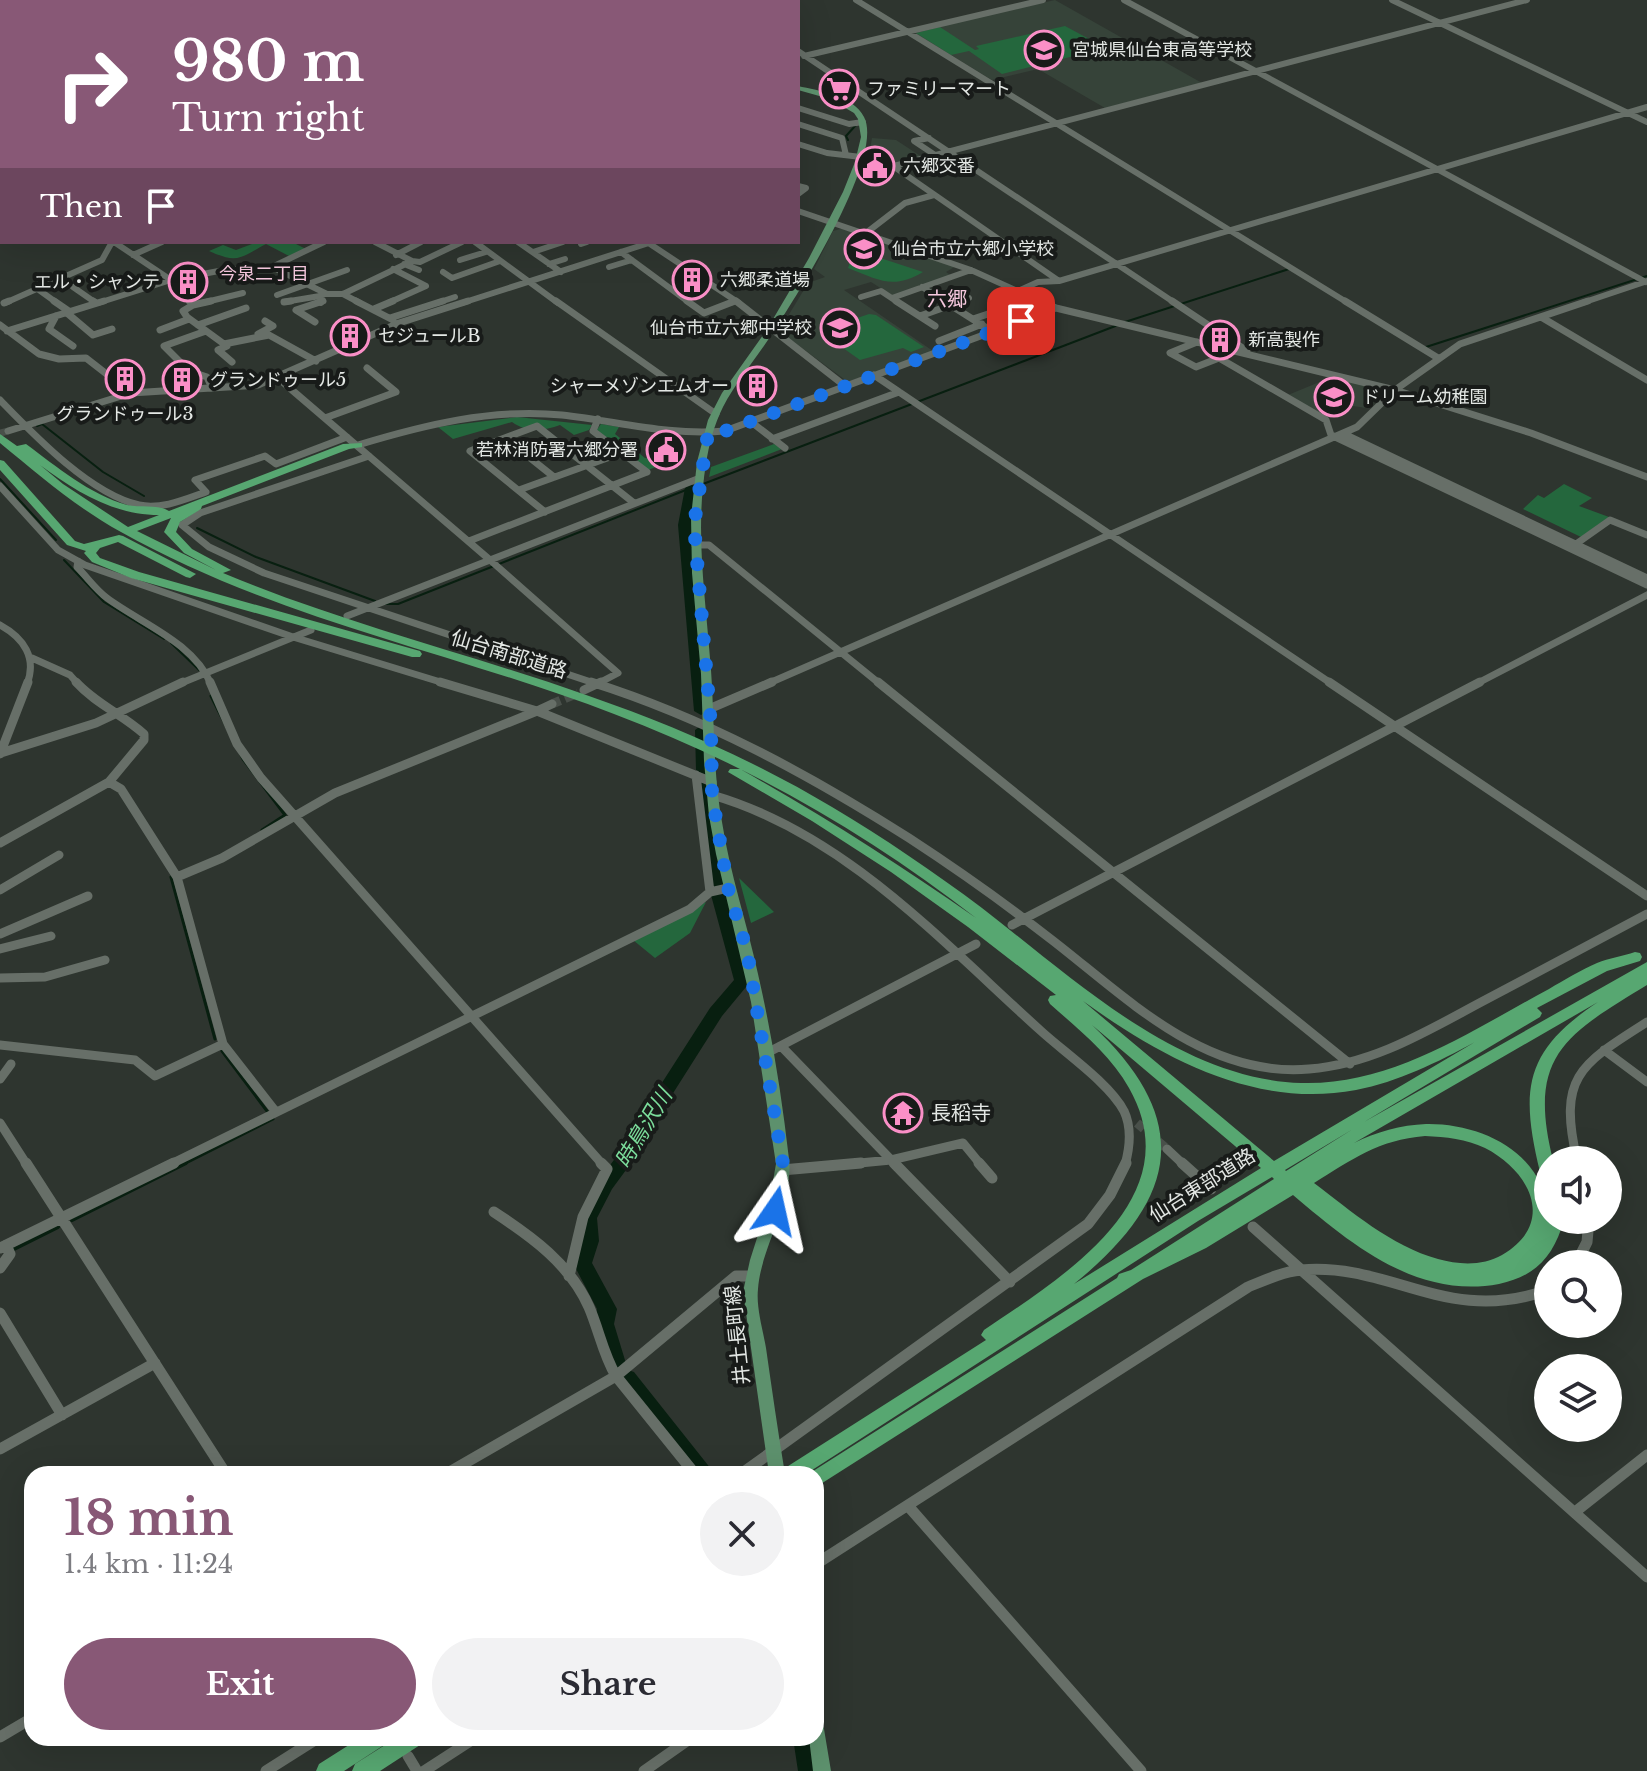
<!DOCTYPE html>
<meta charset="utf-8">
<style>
body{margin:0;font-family:"Libre Baskerville","Noto Sans JP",serif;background:#f2f2f3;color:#2b2b33;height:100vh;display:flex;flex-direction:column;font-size:30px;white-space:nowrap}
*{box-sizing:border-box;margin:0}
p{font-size:26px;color:#7c7c81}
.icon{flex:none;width:44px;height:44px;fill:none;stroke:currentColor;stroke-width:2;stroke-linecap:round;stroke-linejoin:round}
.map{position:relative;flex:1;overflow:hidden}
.side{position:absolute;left:24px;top:1466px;width:800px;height:280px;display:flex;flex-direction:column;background:#fff;border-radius:24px;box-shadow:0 8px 32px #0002}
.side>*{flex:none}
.guide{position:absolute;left:0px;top:0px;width:800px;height:244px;box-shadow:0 8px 32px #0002;background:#885876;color:#fff;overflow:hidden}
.tools{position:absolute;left:1534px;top:1146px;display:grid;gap:16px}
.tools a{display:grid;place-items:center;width:88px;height:88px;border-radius:50%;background:#fff;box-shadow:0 8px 32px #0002;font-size:40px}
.pin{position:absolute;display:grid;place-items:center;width:68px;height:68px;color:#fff;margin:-34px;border-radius:16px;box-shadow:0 4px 12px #0006}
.me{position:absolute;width:88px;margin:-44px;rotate:11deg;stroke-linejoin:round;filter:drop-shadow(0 0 6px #0008)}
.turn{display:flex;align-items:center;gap:28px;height:168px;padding:0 40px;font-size:36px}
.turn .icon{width:104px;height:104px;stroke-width:2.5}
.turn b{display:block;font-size:56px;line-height:68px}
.then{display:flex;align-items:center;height:76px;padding:0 40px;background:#0003;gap:16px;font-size:30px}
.round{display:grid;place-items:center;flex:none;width:84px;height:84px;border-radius:42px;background:#f2f2f3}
.summary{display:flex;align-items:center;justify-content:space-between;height:136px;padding:0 40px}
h1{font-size:48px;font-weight:800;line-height:60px;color:#885876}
.button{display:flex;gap:16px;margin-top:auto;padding:16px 40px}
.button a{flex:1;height:92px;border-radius:48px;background:#885876;color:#fff;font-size:32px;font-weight:800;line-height:92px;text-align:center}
.button a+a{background:#f2f2f3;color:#2b2b33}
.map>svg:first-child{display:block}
</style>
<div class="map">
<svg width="1647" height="1771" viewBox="0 0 1647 1771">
<rect width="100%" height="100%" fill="#2e352f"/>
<path fill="#364339" d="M1055,0l147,83 -97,25 -67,-39 -46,11 -79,-48z
M872,138l24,2 26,17 -30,7 -22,-15z
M844,228l112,38 -10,6 6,4 -59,20 -22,-14 -27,8 89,61 -85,31 -69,-51 29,-48 17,-6 -11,-8 19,-38z
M1334,376l51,14 -19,18 -13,-2 -27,12 -38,-23z"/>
<path fill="#24673d" d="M1065,26l41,22 -104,26 -33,-23 -18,4 -35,-22 24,-6 35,23 4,-1 -3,-3z
M257,242h35l14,7 -17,7 -23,-12c-26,14 -28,20 -57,7l14,-6 13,5z
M859,251l64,21c-30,18 -44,8 -75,-4l5,-14z
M869,314l7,1 48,32 -13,5 -8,-4 -43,12 -41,-29z
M517,417l75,8 -3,5 -15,5 -14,-10c-16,6 -33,8 -48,-3l-59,17 -15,-12z
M601,424l18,3 -4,7 30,24 27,3 -24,9 -52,-39z
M774,444l8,5 -73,28 2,-10z
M1564,484l28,14 -13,8 30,11 -28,20 -58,-28 15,-14 6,3z
M739,878l35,34 -23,11z
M706,902l-16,31 -35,25 -22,-18z"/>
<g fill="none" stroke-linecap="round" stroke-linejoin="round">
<path stroke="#081f10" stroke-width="2" d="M848,140l-2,-4 10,-11
M1125,322l164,-53
M1426,347l221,-71
M37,426l5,-2 61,48 41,24
M0,479l56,61
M703,484l415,-159
M197,528l59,29 119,44
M64,560l40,42 60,37
M382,604h16l298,-118
M171,643l28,27"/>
<path stroke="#081f10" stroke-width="3" d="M211,696l32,63 42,56 -23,15
M171,877l44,162
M222,1051l45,60
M182,1165l91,-46"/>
<path stroke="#081f10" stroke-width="4" d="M72,1220l114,-57
M14,1249l44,-22"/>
<path fill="#081f10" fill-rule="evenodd" d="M691,484l6,4 -5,37 16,186 -7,4 -7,-4 -16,-186 7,-37z
M702,725l7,5 3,40 -8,5 -8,-5 -1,-40z
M704,781l8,5 12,99 -8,5 -8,-5 -12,-99z
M719,890l8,5 24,86 -29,35 -59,93 -9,23 -42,57 -15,29 2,23 -7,22 25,46 -3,15 14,46 6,2 81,102h-22l-73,-90 -2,-8 -6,-2 -18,-50 3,-15 -24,-46 8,-22 -2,-23 20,-38 41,-55 9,-22 61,-95 24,-28 -23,-85z
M793,1738h22l5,33h-22z"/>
<path stroke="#49504a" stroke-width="7" stroke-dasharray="7 4" stroke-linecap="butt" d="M0,433l8,-2"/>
<path stroke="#49504a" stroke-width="9" stroke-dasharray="9 5" stroke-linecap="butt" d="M552,704l26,-11
M1137,1123l30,26"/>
<path stroke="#676f68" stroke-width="6" d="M134,0l3,2
M327,0l4,2
M722,0l3,2
M856,0l492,303
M1124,0l522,282
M1392,0l255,122
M144,2l8,-2
M182,2l9,-2
M218,2l14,-2
M275,2l8,-2
M437,2h10
M533,2l4,-2
M798,51l377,252
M804,56l239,-56
M798,108l51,16 14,-2
M798,124l44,14 4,17
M929,138l-15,3 21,14
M798,144l29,9 34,4
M893,166l166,115 -21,1 -20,9
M858,172h13l656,-172
M798,186l8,2 -8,6
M798,211l173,59 73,33
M866,233l39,-30 29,-8
M114,242l57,38 53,-10 48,-3 55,27h16l69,-33 -37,-19
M475,242l83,61
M518,242l43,30
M647,242l92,61
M581,244l6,-2
M533,252l30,-10
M621,252l69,51
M133,255l29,-13
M396,255l25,-13
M460,260l26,-8
M412,261l8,1 42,-20
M404,264l15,6
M549,264l16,-5
M272,267l52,-25
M609,267l23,-7
M443,272l9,6 48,-17
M1059,281l588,-174
M73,287l23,16
M922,287l25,16
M39,290l18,13
M343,294l17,9
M277,295l70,-25
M861,297l20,-6 18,12
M892,298l79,-28
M284,302l36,-6
M5,303l97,-43 10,-18
M98,303l73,-23 20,23
M202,303l41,-10
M321,303l-1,-7 5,-2
M388,303l38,-17 -33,-17
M437,303l18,-6
M462,303l190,-61
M730,303l5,-2
M956,303l13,-5
M1582,303l65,-22"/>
<path stroke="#676f68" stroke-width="7" d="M54,301l16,11
M93,301l3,2
M189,301l4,4 -10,6 4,6 37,27 45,-9 47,26
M356,301l37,19
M556,301l160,113
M687,301l17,12 31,-12
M736,301l109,85
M896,301l39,25
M944,301l49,31
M1040,301l16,7 339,82 136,43 116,44
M1172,301l75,50
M1345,301l93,57
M284,302l7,-1
M4,303l5,-2
M193,305l18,-4
M374,309l19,-8
M67,313l26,22 19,-6
M56,316l-7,13 24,17
M920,316l42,-15
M1541,317l106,63
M390,318l53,-17
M973,319l24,-8
M315,322l-19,-12 27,-9
M0,325l39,29 20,5 27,-1 45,35
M198,325l48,-17
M160,330l29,-11
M7,331l97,-30
M206,331l-42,15 25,25 18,6 5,11
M258,334l15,-8 -8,-5
M939,341l43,-17
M1197,342l-27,11 26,14 23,-9 107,62 5,15 316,150
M227,346l-9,4 14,12
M874,375l458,309
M278,378l212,182 210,-82
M0,400c34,35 90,94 139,105 22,5 47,-6 67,-13l-11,-12 70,-24 11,8 71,-27
M325,418l71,-26 -29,-24
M598,419l-5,12 54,41
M750,421l35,27
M8,431l123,-38 127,-8 141,-62 69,-22
M1344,434l303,144
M505,438l49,39
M772,439l127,-47
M358,445c66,-20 134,-37 204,-30 55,6 107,21 163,16l331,-123
M369,456l-169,57 -18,12 27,22 55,26 333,111
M0,486l58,64 27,15 208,72 154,47
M519,490l102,-37
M545,512l-75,-61 67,-25 97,77
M469,541l178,-69
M1576,544l34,-24 37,15
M695,545h14l171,139
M78,561l-1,6c10,10 19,23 30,31 35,26 86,44 104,86
M347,616l143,-56 128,113 -21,11
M0,625c24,13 37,33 27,59
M32,658l38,17 8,9
M179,684l132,-54
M767,684l590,-257 38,-37 65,-46 128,-43
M1476,684l171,-89"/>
<path stroke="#676f68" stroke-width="9" d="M76,682c20,22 46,32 68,52v6l-35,42
M210,682l27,62 24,34 342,387
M440,682l97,29 15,-7
M591,682c114,36 217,92 318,156 49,32 97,66 143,102 75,58 153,138 257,129 66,-5 121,-40 178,-70 53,-28 107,-57 160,-85
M878,682l472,382
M1329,682l318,214
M584,690l17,-8
M709,709l63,-27
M1,753l95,-30 87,-41
M0,754l28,-72
M696,775l14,117
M712,795c132,38 229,146 329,236 24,22 68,52 83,80 8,17 6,36 1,54
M0,843l109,-61 12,7 56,88 46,167 53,68
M177,877l45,-19 113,-65 202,-82 175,71
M0,890l59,-35
M1012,925l468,-243
M0,934l88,-38
M0,949l51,-13
M0,978l45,-1 60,-17
M0,1045l135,15 20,16 68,-32
M781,1046l115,119
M1604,1050l43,32
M765,1054l211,-110
M0,1079l11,-15
M0,1123l27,42
M1167,1149l17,16
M1577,1160c-19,-83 2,-95 70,-138
M169,1165l521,-256 20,-17 18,-4
M839,1165l52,-5 72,-17 18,22"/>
<path stroke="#676f68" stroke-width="11" d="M26,1163l200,311
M894,1163l116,119
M979,1163l13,15
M1182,1163l29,26
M782,1170l79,-7
M494,1212c38,25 76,52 95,95 10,23 14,47 27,69l120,-100h16
M1253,1227l394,350
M0,1248l174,-85
M1576,1264l11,-22 2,-22
M0,1268l10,-14 -4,-9
M569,1276l14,-59 24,-48 -6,-6
M0,1313l62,102
M0,1449l155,-86
M446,1474l170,-98 79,98
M741,1474l347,-250 22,-29 16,-32
M909,1507l232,264
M1575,1512l72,-57
M816,1564l432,-277c17,-7 34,-15 53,-17 90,-8 146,56 247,20
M0,1737l32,-19
M408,1756l9,15
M266,1771l52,-33
M424,1771l51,-33
M644,1771l47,-33"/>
<path fill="#5d916d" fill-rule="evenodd" d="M567,0h9l2,2h-9z
M798,86c21,5 55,9 66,31 21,39 -67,179 -91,215 -16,26 -36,48 -50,75 -9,18 -14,37 -17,57 -11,65 -1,129 4,194 5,54 2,110 12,164 8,52 25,101 36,152 14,61 24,123 31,185 5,43 -28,87 -31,130 -2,19 5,41 8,59 6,42 12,84 19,126h-16l-26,-182 7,-32 20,-63 6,-33 -25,-162 -35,-148 -7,-38 -5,-55 -3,-87 -9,-101 -1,-56 6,-55 11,-42 14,-27 44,-62 43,-73 34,-66 12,-30 6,-25 -3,-18 -4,-6 -24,-14 -32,-9z
M816,1721l6,2 2,6 7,42h-18l-4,-33h7z"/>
<path fill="#57a771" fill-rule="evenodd" d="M0,434l17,12 9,-2c31,23 63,50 101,61 13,3 31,-1 42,6l174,-67 19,-1v4l-13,2 -147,57 -1,3 -21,13 -4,10 16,17 39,21 -8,3c119,50 244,80 366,123 84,29 166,65 243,111 52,31 102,65 150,101 92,71 197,171 319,175 91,3 171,-53 248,-94 15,-9 32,-19 48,-26 12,-5 26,-7 38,-11l5,1 2,4 -2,4 -33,10 -70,37 5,5 -2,4 -176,105 283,-160v23c-82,50 -120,71 -94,175h-5v18l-6,-2 -2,-4c-20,-83 -16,-121 58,-170l-244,141c22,-11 47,-18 72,-19 58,-1 122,31 122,96h16c-10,35 -27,56 -65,64 -82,15 -147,-39 -206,-89l-87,53 -63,31 -327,208v-13l-6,-1 307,-195 2,-4 12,-4 143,-91 -2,-2 -74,44 -392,253h-24l3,-6 201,-128 -5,-5 3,-5c78,-53 208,-131 145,-242 -19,-34 -51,-59 -79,-84l-2,-4 2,-4 6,-1 -88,-68 -77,-55 -79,-51 -84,-49 2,-3h10c82,46 159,95 236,149 -110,-86 -232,-155 -362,-204 -164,-63 -338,-95 -493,-182 -44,-24 -82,-57 -121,-89zM40,465c35,26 73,50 119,50l-31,12 -65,-43zM171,518l-7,14 2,2 18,19 32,17 -79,-39zM1083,1001c79,57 172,108 273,89 42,-8 82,-28 119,-48l-201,119zM1092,1025l169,143 -187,116c104,-84 121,-163 18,-259zM1353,1129l-67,42 -1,-1zM1425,1136c21,1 41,3 60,12 45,23 72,75 17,107 -19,11 -43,10 -64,4 -47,-13 -87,-48 -124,-76 39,-24 64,-43 111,-47z
M0,460l4,1 71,80 9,3 35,-9 4,1 73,38 -6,4 -4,-1 -68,-35 -18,6 -4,5 4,5 39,14 281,79 2,3 -2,3h-8l-281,-79 -39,-16 -8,-9 2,-2 -19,-6 -67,-75z
M360,1738h27l-3,7 -40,26h-28l3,-7z
M396,1738h27l-3,7 -40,26h-28l3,-7z"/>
</g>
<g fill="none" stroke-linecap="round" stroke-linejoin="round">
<path stroke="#1a73e8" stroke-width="14" stroke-dasharray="0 25.2" d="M775,1211l8,-47 -36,-213 -19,-63 -16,-93 -1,-70 -17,-200 14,-92 17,-2 296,-110"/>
</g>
<defs>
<g id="school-ring" transform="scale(2)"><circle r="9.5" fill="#181b19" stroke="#fa8fc7" stroke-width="1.5"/><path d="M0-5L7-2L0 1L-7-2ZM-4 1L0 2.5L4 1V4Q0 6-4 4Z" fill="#fa8fc7"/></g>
<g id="supermarket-ring" transform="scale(2)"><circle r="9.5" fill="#181b19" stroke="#fa8fc7" stroke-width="1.5"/><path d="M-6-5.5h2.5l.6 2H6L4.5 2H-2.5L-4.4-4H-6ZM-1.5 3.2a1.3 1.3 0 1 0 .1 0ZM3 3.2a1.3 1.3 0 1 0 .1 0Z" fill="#fa8fc7"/></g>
<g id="civic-ring" transform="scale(2)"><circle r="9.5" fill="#181b19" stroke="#fa8fc7" stroke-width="1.5"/><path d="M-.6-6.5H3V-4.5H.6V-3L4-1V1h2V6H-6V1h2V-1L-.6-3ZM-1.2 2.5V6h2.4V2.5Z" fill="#fa8fc7"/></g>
<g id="building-ring" transform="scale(2)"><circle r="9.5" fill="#181b19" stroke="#fa8fc7" stroke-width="1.5"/><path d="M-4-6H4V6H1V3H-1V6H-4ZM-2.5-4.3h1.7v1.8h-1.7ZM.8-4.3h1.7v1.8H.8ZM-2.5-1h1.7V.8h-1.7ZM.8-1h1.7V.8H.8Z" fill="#fa8fc7"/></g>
<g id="temple-ring" transform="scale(2)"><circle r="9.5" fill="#181b19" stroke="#fa8fc7" stroke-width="1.5"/><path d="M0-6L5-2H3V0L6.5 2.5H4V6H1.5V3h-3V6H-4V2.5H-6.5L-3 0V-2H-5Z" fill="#fa8fc7"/></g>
</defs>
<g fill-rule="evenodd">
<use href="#school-ring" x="1044" y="50"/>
<use href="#supermarket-ring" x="839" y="89"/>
<use href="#civic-ring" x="875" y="166"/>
<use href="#school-ring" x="864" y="249"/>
<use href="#building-ring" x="692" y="280"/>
<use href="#building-ring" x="188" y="282"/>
<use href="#school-ring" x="840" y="328"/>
<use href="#building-ring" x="350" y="336"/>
<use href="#building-ring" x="1220" y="340"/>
<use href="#building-ring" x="125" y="379"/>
<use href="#building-ring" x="182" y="380"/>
<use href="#building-ring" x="757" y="386"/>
<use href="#school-ring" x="1334" y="397"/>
<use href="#civic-ring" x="666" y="450"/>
<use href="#temple-ring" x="903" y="1113"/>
</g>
<g text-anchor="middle" stroke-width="8" stroke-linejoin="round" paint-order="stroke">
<g font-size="18" fill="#e3e7e4" stroke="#181b19" text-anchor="start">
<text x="1072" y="56">宮城県仙台東高等学校</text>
<text x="867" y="95">ファミリーマート</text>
<text x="903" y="172">六郷交番</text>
<text x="892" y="255">仙台市立六郷小学校</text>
<text x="720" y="286">六郷柔道場</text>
<text x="160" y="288" text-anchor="end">エル・シャンテ</text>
<text x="812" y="334" text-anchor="end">仙台市立六郷中学校</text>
<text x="378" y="342">セジュールB</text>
<text x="1248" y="346">新高製作</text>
<text x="210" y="386">グランドゥール5</text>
<text x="729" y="392" text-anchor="end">シャーメゾンエムオー</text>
<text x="1362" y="403">ドリーム幼稚園</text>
<text x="125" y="420" text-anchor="middle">グランドゥール3</text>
<text x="638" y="456" text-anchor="end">若林消防署六郷分署</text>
</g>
<g font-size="18" fill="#f6c8de" stroke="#181b19">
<text x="264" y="280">今泉二丁目</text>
</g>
<g font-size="20" fill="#f6c8de" stroke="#181b19">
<text x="947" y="306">六郷</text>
</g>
<g font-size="20" fill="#e3e7e4" stroke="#181b19">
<text transform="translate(509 654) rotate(17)" y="7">仙台南部道路</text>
<text transform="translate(1202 1185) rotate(-32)" y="7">仙台東部道路</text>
<text transform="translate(737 1335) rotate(-96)" y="7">井土長町線</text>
</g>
<g font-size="20" fill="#e3e7e4" stroke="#181b19" text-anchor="start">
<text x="931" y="1120">長稻寺</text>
</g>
<g font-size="22" font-style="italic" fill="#7bdd9b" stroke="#181b19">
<text transform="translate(643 1128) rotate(-59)" y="8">時鳥沢川</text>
</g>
</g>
</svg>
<div class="tools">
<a><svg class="icon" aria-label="sound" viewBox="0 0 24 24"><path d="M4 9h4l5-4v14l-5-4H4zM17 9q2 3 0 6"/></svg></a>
<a><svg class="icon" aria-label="search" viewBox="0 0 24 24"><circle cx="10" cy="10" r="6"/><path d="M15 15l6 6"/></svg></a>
<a><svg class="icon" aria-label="layers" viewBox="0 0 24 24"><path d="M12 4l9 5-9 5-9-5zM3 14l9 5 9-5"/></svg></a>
</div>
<div class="pin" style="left:1021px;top:321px;background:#d93025"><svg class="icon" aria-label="arrive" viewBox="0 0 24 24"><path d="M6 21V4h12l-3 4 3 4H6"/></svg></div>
<svg class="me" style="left:775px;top:1211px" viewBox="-20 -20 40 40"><path d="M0-17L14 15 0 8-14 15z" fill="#1a73e8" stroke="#fff" stroke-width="4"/></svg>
<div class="guide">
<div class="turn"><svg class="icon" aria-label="right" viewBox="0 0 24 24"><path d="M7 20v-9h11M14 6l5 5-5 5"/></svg><div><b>980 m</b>Turn right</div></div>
<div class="then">Then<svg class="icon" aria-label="arrive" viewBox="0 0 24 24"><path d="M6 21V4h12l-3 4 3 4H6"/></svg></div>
</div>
<section class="side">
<div class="summary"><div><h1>18 min</h1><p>1.4 km · 11:24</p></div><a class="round"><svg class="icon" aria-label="close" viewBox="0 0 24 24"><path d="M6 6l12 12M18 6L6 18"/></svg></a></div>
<div class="button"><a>Exit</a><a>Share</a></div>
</section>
</div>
